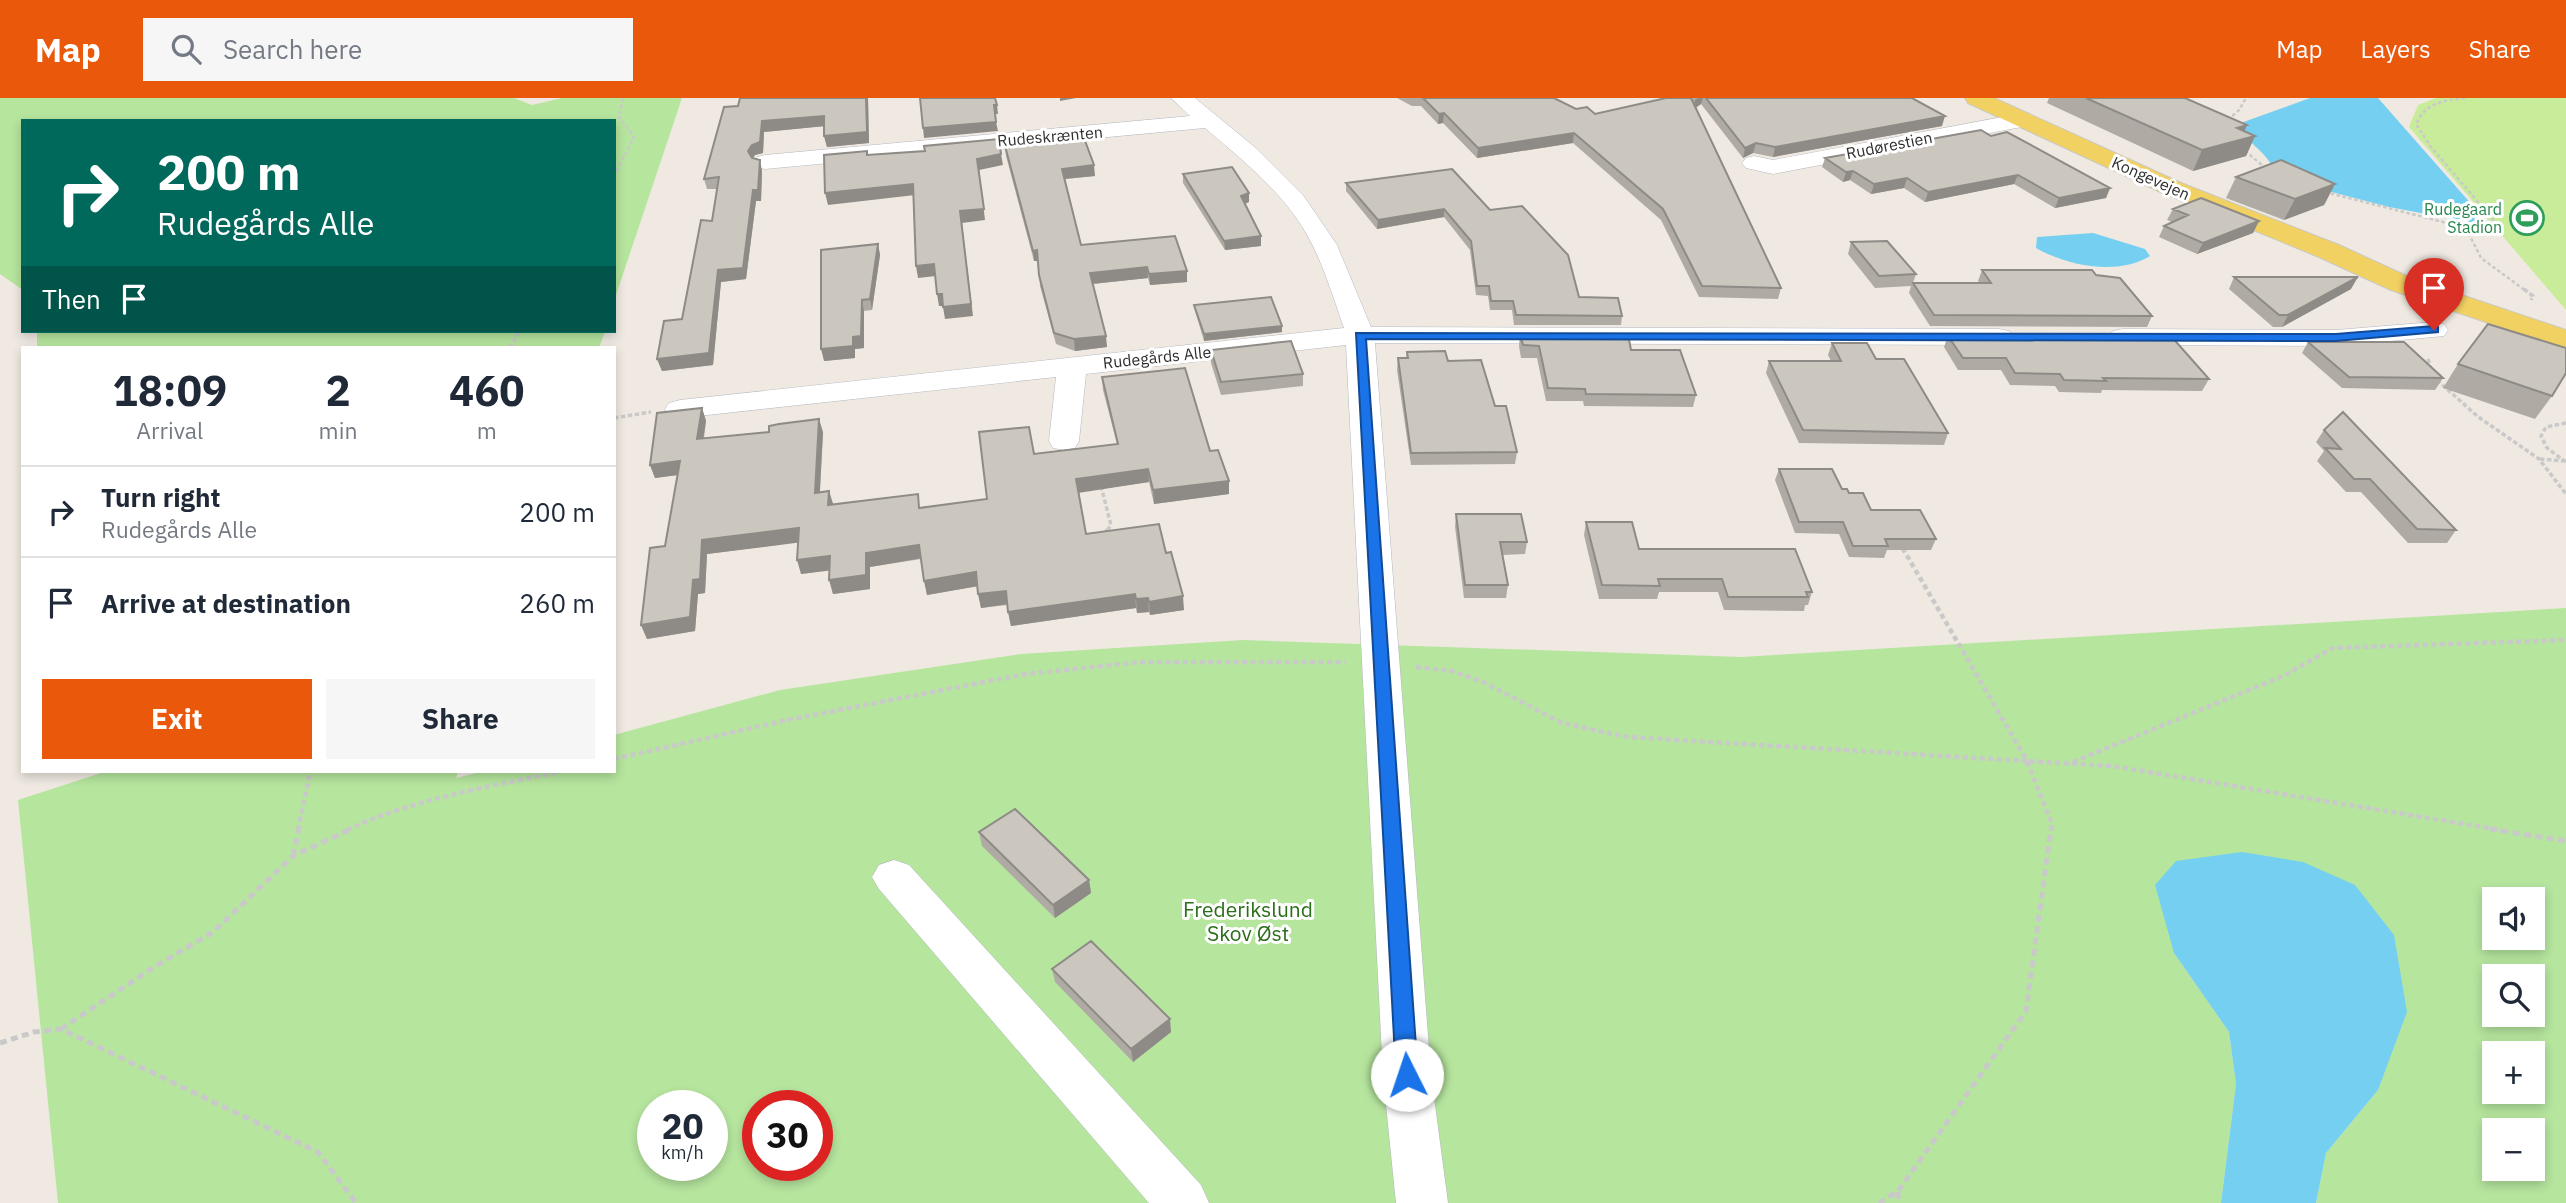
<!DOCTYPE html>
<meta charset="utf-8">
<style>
body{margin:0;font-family:"IBM Plex Sans",sans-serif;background:#f6f6f7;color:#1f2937;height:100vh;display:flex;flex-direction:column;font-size:26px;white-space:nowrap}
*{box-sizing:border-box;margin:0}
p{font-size:23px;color:#747a83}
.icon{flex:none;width:38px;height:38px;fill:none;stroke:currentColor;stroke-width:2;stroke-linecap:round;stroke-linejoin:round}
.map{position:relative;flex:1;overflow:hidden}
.side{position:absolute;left:21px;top:248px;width:595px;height:427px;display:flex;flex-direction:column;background:#fff;border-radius:0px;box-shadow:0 4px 10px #0003}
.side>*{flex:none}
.guide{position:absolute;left:21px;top:21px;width:595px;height:214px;border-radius:0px;box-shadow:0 4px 10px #0003;background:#00695c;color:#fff;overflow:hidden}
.tools{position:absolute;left:2482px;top:789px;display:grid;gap:14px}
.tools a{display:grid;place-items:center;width:63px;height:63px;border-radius:0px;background:#fff;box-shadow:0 4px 10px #0003;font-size:35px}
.speed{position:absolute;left:637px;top:992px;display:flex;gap:14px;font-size:35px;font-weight:700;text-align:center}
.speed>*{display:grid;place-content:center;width:91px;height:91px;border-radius:50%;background:#fff;box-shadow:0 4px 10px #0003;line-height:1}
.speed small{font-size:18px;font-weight:400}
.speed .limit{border:10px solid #d22;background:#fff;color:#111}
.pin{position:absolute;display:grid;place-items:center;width:60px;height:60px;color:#fff;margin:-72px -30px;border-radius:50% 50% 50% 0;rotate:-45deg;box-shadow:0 0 7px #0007}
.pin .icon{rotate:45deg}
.me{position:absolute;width:77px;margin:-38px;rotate:356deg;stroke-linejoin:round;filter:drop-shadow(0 0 5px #0008)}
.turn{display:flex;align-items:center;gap:24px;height:147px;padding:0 21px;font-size:32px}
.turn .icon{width:91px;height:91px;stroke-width:2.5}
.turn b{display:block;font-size:49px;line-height:60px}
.then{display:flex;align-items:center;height:66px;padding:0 21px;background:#0003;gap:14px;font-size:26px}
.eta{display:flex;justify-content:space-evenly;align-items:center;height:119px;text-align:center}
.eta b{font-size:42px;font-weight:700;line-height:49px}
.primary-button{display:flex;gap:14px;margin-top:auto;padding:14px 21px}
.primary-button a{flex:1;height:80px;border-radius:0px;background:#ea580c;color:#fff;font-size:28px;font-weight:700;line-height:80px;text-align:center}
.primary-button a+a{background:#f6f6f7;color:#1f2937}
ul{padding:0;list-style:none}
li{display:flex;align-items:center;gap:21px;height:91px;padding:0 21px;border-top:2px solid #e0e1e3}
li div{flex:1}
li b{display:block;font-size:26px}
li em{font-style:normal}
header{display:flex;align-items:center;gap:42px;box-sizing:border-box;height:98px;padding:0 35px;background:#ea580c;color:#fff}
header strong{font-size:33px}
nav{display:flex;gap:38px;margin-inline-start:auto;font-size:24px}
.search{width:490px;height:63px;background:#f6f6f7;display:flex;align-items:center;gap:18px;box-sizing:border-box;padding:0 24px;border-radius:0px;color:#747a83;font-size:26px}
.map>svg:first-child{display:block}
</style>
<header>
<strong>Map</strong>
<div class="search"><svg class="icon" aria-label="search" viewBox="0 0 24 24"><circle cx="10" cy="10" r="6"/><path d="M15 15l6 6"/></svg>Search here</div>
<nav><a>Map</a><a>Layers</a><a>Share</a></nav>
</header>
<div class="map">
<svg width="2566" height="1105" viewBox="0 0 2566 1105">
<rect width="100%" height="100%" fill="#efe9e1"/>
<path fill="#b6e59e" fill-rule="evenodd" d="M0,0h514l18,7 30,-7h120l-68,203v-180h-591v169l-23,-16z
M37,233h568l-6,17h-562z
M2566,510v595h-250l10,-50 52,-63 -204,-137 55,79 7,52 -15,119h-2163l-40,-403 86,-28h354l-2,6 24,-6h134v-37l166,-45 241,-36 222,-14 498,17zM2494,802h38v38h-38zM2494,878h38v39h-38zM2494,956h38v38h-38zM653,1008h59v60h-59zM758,1008h59v60h-59zM2494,1032h38v39h-38z"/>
<path fill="#c9ec9a" d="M2436,0h130v212l-157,-183 9,-22z"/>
<path fill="#75cff0" d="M2310,0h68l95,108 8,14 -7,3 -85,-16 -65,-17 -51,-22c-8,-18 -27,-25 -35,-44z
M2093,135l52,16 5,7c-33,20 -82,10 -114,-8l1,-11z
M2242,754l61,10 52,23 39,50 13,77 -29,78 -52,63 -10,50h-95l15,-119 -7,-52 -55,-79 -19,-68 21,-24z"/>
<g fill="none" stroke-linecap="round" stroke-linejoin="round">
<g stroke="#b4b7c1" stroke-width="1">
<path id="minor" d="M1171,0h24l62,51 46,46 34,50 34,82 628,2 10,2 4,6 -4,6 -10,2 -624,-2 56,732 17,128h-52l-13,-128 -37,-730 -260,29 -7,67 -4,7 -11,2 -11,-2 -4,-7 7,-64 -376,41 -11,-3 -4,-6 4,-6 11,-3 664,-72c-12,-34 -22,-69 -41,-100 -24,-39 -63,-70 -98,-100l-440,41 -8,-2 -4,-5 4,-5 8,-2 425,-39z
M2024,15l8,2 3,5 -3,5 -259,49 -27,-6 -4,-5 4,-5 8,-2 19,4z
M2434,224l10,2 4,6 -4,6 -108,10 -213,-1 -10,-2 -4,-6 4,-6 10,-2 213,1z
M894,762l15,5 292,320 8,18h-60l-270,-314 -7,-12 7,-12z"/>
</g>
<g stroke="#c9c9c9" stroke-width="2">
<path id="major" d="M1965,0h29l187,85 158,62 72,33 155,52v19l-175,-59 -72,-33 -156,-64 -195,-90z"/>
</g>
<path stroke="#c9c9c9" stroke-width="2.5" stroke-dasharray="3.5 2.5" stroke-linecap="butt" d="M2465,0c-23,3 -39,4 -49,26l15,23 72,84 -34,1
M2228,22l11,-10 7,-12
M2245,53l23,19
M614,78l20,-39 -15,-20 4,-19
M2325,94l122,31 21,9 13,26 45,33"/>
<path stroke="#c9c9c9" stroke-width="3.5" stroke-dasharray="4.5 2.5" stroke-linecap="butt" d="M2524,191l9,7 -2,4
M510,250l9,-17
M2428,261l4,14
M2437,282l40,36 62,43 27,35
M614,320l37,-6
M2566,325l-20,4 -5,9 6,12 19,14
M2540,361l23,2
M1101,388l10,39 -4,6"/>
<path stroke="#c9c9c9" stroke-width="4.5" stroke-dasharray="5 3.5" stroke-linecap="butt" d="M1105,436l3,-5
M1416,569l36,4 31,11 79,41 65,14 400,24 -125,-214
M614,661l173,-39 239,-46 115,-12h204
M2073,664l210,-86 50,-28 233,-8
M298,732l12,-58
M347,732c66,-31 141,-43 212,-58
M2051,732l1,-6 -25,-63 85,5 389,64"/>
<path stroke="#c9c9c9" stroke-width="5" stroke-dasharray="7 4.5" stroke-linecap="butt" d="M2490,731l76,12
M293,758l6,-27
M61,931l93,-62 59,-35 80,-76 58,-27
M0,945l34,-11 27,-3 257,123 38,51
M1898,1094v11
M1879,1105l19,-12 128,-180 25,-182"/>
<use href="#minor" fill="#fff" fill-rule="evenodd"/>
<use href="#major" fill="#f2d163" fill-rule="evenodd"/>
</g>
<path fill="#afaba4" d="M868,0l1,45 -42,4 -3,-11v-10l-60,6 -1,21 -8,2 -2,3 9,13 -1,30h-5l-10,78 -25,3 -8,83 -51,6 -5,-12 25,-40 30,-98 5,-32h-10l-3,-10 20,-72z
M1397,0h157l22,11 19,5 71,-16h246l30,28 -169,31 -20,-4 -10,5 -42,-54 -5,4 85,180 -3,11 -79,-2 -38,-77 -88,-77 -96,15 -34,-35 -5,1 -17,-18h-9z
M2049,0h136l60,33 10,5 -9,20 -53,15 -146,-68z
M1991,38l119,52 -4,10 -51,10 -41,-24 -89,18 -21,-14 -33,6 -21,-14 -7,2 -21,-15 3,-9z
M1005,48l90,30 -30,3 16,66 106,26v11l-37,3 -2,-7 -55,6 14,63 -32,4 -19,-7 -16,-58 -2,-25h-4l-28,-105z
M1183,76l66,19v9l-4,2 16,42 -36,4 -42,-67z
M2236,79l99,7 -11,21 -40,15 -58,-22z
M1346,85l144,27 89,87 43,19 -1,9h-107l-2,-15h-22l-2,-14 -12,-1 -6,-45 -26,-33 -67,12 -31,-38z
M2173,111l86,12 -6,12 -56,21 -38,-17 5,-11 8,-4 -5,-2z
M1851,144l65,32 -3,9h67l-2,-2 4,-11 114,5 56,41 -5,11 -217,-1 -21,-33 2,-7 -36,2 -27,-34z
M878,146l2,11 -8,55 -8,1v37l-9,1v9l-31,3z
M2234,179l117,12 -69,38h-9l-44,-38z
M1194,207l88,27 -78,9 -9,-30z
M1520,236l111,16 65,45 -3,12 -109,-1 -1,-5h-37l-9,-43h-16l-2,-12z
M1948,238l261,43 -7,12 -100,-1 -1,3 -42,-1 -4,-6 -45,-1 -9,-15h-43l-14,-23z
M2308,244l135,36 -8,12 -93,-2 -40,-35z
M1832,245l44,16 72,74 -4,12 -145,-2 -33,-70 3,-12h62l-3,-6z
M1211,252l92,24v12l-82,9 -10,-32z
M1407,254l41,9 47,45 22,46 -2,12 -104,1 -14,-95 1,-12h8z
M2458,266l94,32 -17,23 -92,-31z
M1102,279l108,74 19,43 -75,10 -5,-22 -70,10 7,42 80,19 18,57 -34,5 -1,-3 -12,1 -1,-5 -125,18 -4,-21 -26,3 -4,-22 -50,9 -6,-36 -51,8v22l-37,5 -4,-24 -28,4 -3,-32 -91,12 -2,39 -7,1 -3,37 -48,8 -6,-14 24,-79 13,-71 -23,3 -5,-13 52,-57 4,13 -2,17 119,-6 -3,60 9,-1 4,13 88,3 66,-8 47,-45 83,-10 -14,-54z
M2324,332l132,100 -9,13h-39l-47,-51h-15l-29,-31 7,-10 -8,-9z
M1779,371l63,20 7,4 22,17 65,29 -5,11h-44l-3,8 -35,-1 -10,-23 -44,-1 -20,-53z
M1456,416l71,28 -2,12 -23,1 6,30 -2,13h-42l-9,-71z
M1586,424l53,27 173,43 -4,13h-3l-1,6 -80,-1 -6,-18h-59l-2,7h-58l-15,-64z
M979,734l110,48 2,13 -36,25 -73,-72z
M1052,871l119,63 -38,30 -78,-80z"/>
<path fill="#8e8b86" d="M866,0h2l1,45 -42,4 -3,-11z
M1060,0h16l-16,3z
M1698,0h5l-2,6 -8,5 2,-9z
M994,7h3l1,9h-3z
M1444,15l-1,10 -5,1 1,-10z
M824,18l2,10 -62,6 -1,21 -8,2 -5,7 -2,-11 14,-30z
M1945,18l-3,10 -169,31 2,-10z
M996,24l2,9 -74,7 -1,-10z
M2247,27l-6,15 14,-4 -9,20 -53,15 9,-21 35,-22z
M1574,35l-1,10 -96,15 1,-10z
M1756,45l-3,10 -10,5 2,-10z
M1001,56l2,11 -24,5 6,50 -23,3 11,93 -28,3 -2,-12 17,-96 17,-52z
M760,62l2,11 -1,30h-5l-10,78 -25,3 -8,83 -51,6 -5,-12 61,-89 35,-80z
M1094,67l1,11 -31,3 -2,-10z
M1853,73l-3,9 -7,2 3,-10z
M2018,77l-4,9 -89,18 3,-10z
M1907,80l-3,10 -33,6 3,-10z
M913,86l2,11 -87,10 -3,-12z
M2335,86l-11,21 -40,15 11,-21z
M2110,90l-4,10 -51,10 4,-10z
M1249,95v9l-8,3v-9z
M1444,111v8l-67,12 1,-9z
M2259,123l-6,12 -56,21 6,-11z
M1261,138v10l-36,4 -1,-9z
M878,146l2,11 -8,55 -2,-11z
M1037,152l1,11h-4l-1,-10z
M934,166l2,12 -18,2 -2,-12z
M1147,169l1,11 -57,6 -1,-11z
M1187,173v11l-37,3 -1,-11z
M2358,179l-7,12 -69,38 6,-12z
M937,196h5l2,12h-5z
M862,202l2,11v37l-9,1v9l-31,3 -3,-12 32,-12z
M1282,228v6l-78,9v-7z
M1106,238l1,11 -32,4 -1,-12z
M702,310l4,13 -5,31 -4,-13z
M819,321l4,13 -4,74 -4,-13z
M680,363l5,13 -30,4 -5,-13z
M1148,371l1,13 -71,11 -2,-14z
M1229,383v13l-75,10 -1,-14z
M829,393l4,13 -5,1z
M799,430l4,14 -96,12 -2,39 -7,1 -3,37 -48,8 -6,-14 61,-85z
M919,447l3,13 -52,9v22l-37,5 -4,-14 37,-27z
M830,458l4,14 -33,4 -4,-14z
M976,474l3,14 -52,9 -3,-14z
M1006,493l2,13 -27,4 -3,-14z
M1135,496l1,14 -125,18 -3,-14z
M1183,498l1,14 -34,5 -1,-13z
M1148,500l1,14 -12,1 -1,-14z
M1089,782l2,13 -36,25 -2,-13z
M1170,921l1,13 -38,30 -2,-13z"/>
<path fill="#cbc7bf" stroke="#8e8b86" stroke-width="2" d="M740,0h126l1,34 -43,4v-20l-62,5 -2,21 -8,3 -4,6 4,7 8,2 -2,30h-5l-10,78 -25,2 -9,83 -52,6 7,-38 18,-2 19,-99 11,1 7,-44 -15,2 20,-72 14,-1z
M920,0h75l2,7h-3l2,17 -73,6z
M1423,0h131l22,11 11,-2 8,7 71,-16h25l90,190 -79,-2 -39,-77 -89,-76 -96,15 -34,-35 -5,1z
M1706,0h206l33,18 -170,31 -19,-4 -11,5z
M2086,0h99l62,27 -10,3 18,8 -53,14z
M1981,32l10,6 16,-4 103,56 -51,10 -41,-23 -90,17 -21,-14 -33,6 -21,-13 -7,1 -21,-14z
M1084,40l10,27 -32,4 19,76 94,-9 12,35 -38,3 -2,-7 -57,6 16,63 -32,3 -20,-6 -15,-58 -2,-25 -4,1 -28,-105z
M999,41l2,15 -24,5 7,50 -24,2 11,93 -28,3 -1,-13h-5l-3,-30 -18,2 -3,-82 -88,9 -1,-38 43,-4v4l58,-4 -1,-5z
M2281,62l54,24 -40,15 -59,-22z
M1232,69l17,26 -8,3 20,40 -37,5 -41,-67z
M1452,71l38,41 32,-4 46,49 11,42 39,1 4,18 -106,-1 -3,-14h-22l-2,-15h-12l-6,-45 -27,-32 -66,11 -32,-37z
M2201,100l58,23 -56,22 -39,-17 24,-11 -15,-6z
M1887,143l29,33 -37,2 -28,-34z
M878,146l-8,55 -8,1 -1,36 -8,1v9l-32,3v-99z
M1982,172h110l4,5 24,3 32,38 -218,-1 -21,-32h78z
M2234,179h124l-70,38h-9z
M1271,199l11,29 -78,8 -10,-29z
M2488,226l78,24v25l-14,23 -94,-32z
M1520,236h108l3,16h49l16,45 -110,-1 -1,-5 -37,-1 -9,-42 -16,-1z
M1948,238h223l38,43 -106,-1 3,3 -42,-1 -4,-6 -45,-1 -9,-15h-43z
M1291,243l12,33 -82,8 -10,-32z
M2308,244h96l39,36 -94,-1z
M1832,245h35l9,16h28l44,74 -145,-3 -34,-69h72z
M1445,253l3,10 33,-1 14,46h11l11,46 -106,1 -13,-95h10l-1,-6z
M1185,270l25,83 8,-1 11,31 -76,9 -5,-21 -72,10 10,55 73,-10 7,29 5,-1 12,44 -34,6 -1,-4 -12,1 -1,-5 -127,18 -2,-21 -28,3 -2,-22 -52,9 -5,-36 -53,8v22l-37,5 1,-24 -33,4 2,-32 -97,12 -2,39 -7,1 -3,37 -49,8 9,-77 15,-2 15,-85 -30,4 7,-52 45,-5 -5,31 72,-7v-6l10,-2 40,-5 -4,74 14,-2 -1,14 90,-11 1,14 68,-9 -8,-67 50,-5 5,27 84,-10 -16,-67z
M2343,314l113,118 -39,-1 -47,-50h-16l-29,-31 16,1 -17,-19z
M1779,371h53l10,20h5l2,4h14l8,17h49l16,29h-51l3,7h-35l-10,-24h-44z
M1456,416h65l6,28h-27l8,43h-43z
M1586,424h46l7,27h156l17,43h-6l2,5h-80l-6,-18h-64l2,7 -58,-1z
M1015,711l74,71 -36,25 -74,-73z
M1091,843l79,78 -39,30 -79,-80z"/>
<path fill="#1a73e8" stroke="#114b97" stroke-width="2" d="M2434,228l4,1v5l-102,9 -970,-2 52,736 -4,7 -7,3 -7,-3 -4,-7 -40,-742 980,1z"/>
<defs>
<g id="stadium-ring" transform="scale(1.75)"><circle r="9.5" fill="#fff" stroke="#2e9e5b" stroke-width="1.5"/><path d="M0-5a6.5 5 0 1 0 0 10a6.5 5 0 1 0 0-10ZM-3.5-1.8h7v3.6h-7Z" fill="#2e9e5b"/></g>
</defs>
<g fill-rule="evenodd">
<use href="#stadium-ring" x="2527" y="120"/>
</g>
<g text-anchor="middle" stroke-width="6" stroke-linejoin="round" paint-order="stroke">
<g font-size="16" fill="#2e2e2e" stroke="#fff">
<text transform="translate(1050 38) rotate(-5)" y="6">Rudeskrænten</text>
<text transform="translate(1889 47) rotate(-11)" y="6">Rudørestien</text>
<text transform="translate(2151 80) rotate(24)" y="6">Kongevejen</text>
<text transform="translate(1157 259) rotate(-6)" y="6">Rudegårds Alle</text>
</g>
<g font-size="16" fill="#27864d" stroke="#fff" text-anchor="end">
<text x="2502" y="117">Rudegaard<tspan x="2502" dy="18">Stadion</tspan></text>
</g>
<g font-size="21" fill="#2c6e1b" stroke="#fff">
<text x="1248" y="819">Frederikslund<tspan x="1248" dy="24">Skov Øst</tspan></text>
</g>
</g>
</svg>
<div class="tools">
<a><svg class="icon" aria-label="sound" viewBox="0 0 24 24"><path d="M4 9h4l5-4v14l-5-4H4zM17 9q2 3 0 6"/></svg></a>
<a><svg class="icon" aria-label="search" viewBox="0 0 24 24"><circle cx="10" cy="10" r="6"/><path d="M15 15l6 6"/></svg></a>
<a>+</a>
<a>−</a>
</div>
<div class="speed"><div>20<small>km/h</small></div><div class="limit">30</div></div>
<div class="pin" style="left:2434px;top:232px;background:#d93025"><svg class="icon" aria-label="arrive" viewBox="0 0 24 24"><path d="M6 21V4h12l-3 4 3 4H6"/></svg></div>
<svg class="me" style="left:1407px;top:977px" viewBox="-20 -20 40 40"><circle r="19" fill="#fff"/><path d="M0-13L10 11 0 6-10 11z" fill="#1a73e8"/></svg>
<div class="guide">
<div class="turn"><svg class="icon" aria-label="right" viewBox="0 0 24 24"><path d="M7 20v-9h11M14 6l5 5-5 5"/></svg><div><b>200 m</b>Rudegårds Alle</div></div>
<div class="then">Then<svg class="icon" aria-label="arrive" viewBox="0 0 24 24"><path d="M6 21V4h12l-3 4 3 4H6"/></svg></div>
</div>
<section class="side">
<div class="eta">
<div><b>18:09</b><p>Arrival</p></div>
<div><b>2</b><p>min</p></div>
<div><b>460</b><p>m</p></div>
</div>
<ul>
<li><svg class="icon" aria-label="right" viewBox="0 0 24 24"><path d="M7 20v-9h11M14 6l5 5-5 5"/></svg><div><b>Turn right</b><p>Rudegårds Alle</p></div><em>200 m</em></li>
<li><svg class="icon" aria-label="arrive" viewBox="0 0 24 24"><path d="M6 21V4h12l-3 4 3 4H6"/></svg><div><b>Arrive at destination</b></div><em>260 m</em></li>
</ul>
<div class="primary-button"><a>Exit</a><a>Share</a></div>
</section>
</div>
